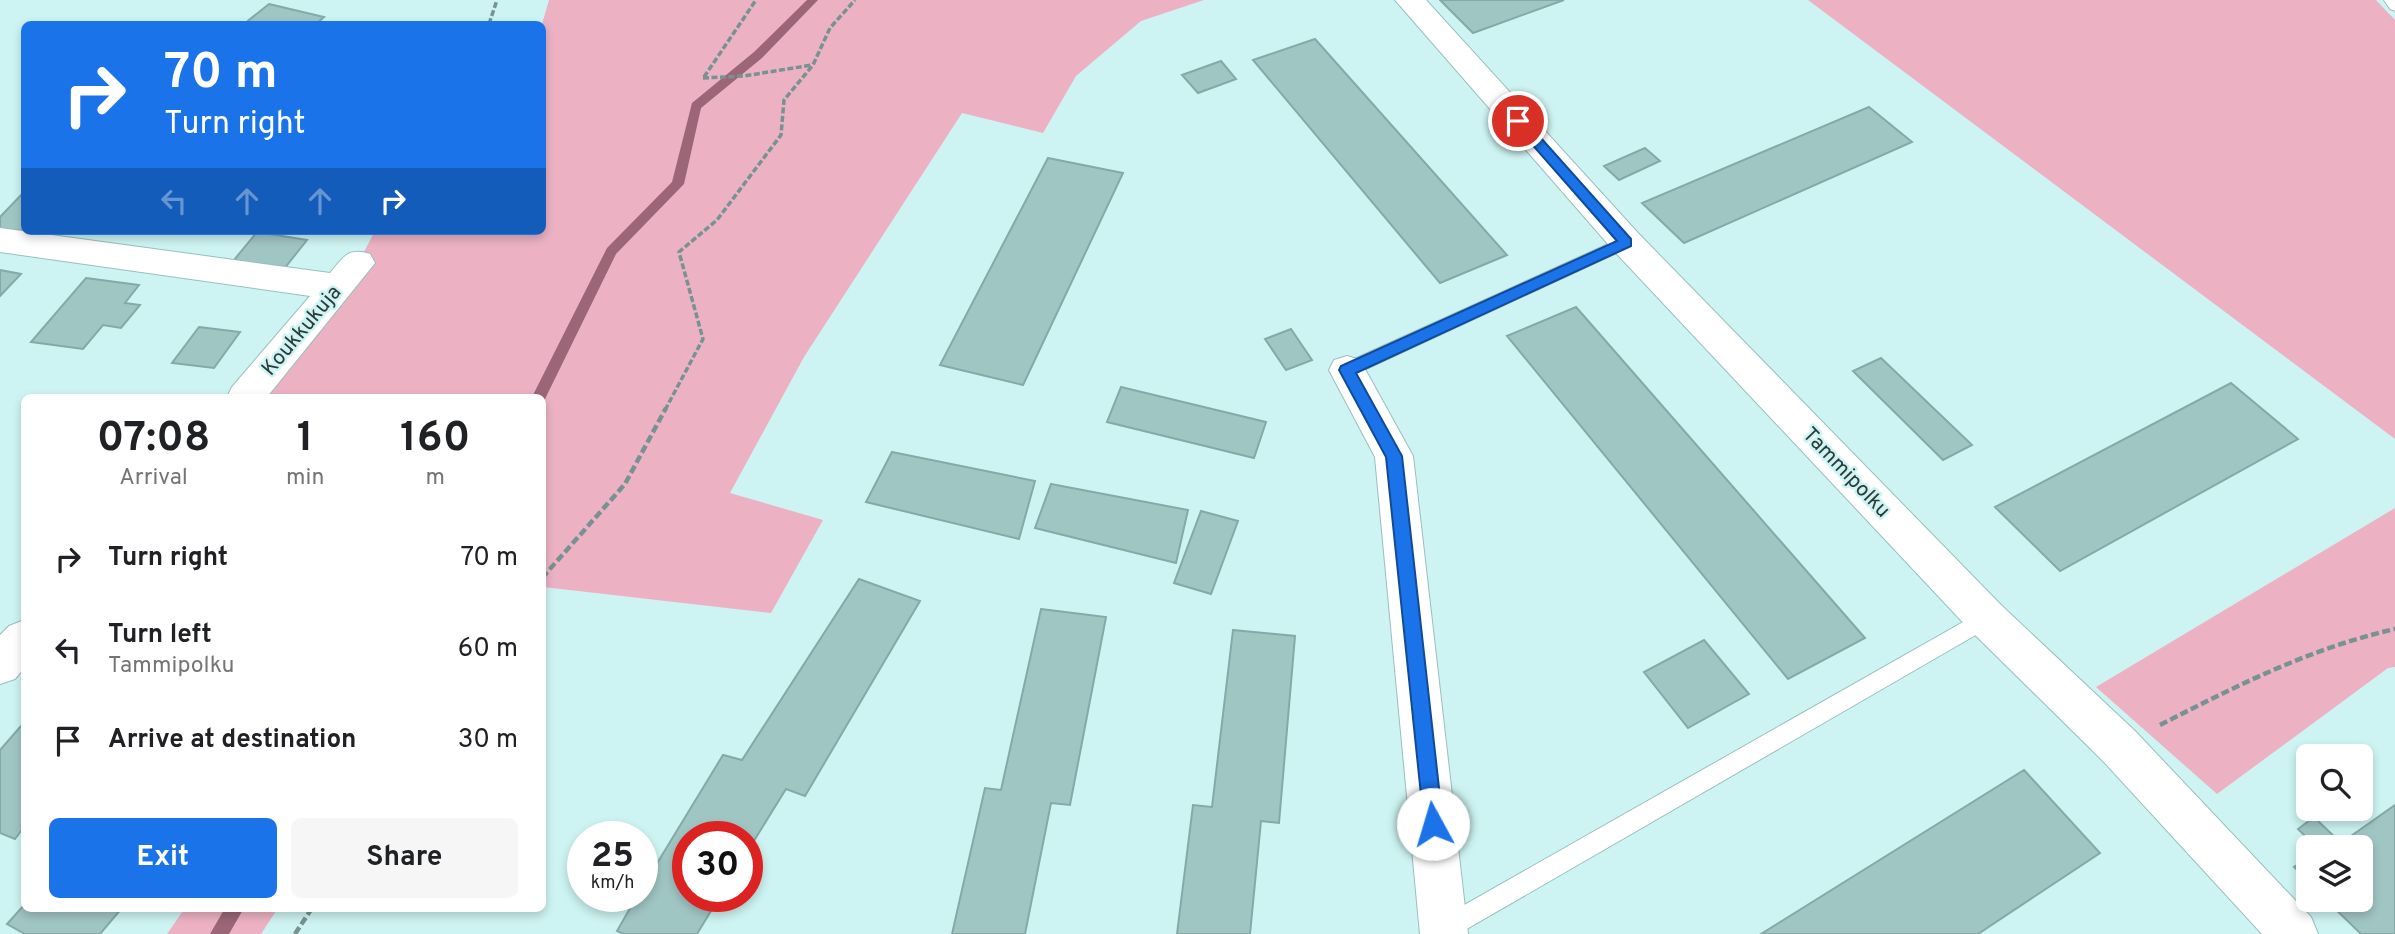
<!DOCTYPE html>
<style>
body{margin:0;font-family:Overpass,sans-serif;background:#f6f6f6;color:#202124;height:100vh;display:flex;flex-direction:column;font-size:26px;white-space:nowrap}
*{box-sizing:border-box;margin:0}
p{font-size:23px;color:#757577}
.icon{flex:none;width:38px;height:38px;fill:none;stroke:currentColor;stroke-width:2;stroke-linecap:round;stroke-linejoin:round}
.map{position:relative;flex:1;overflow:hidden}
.side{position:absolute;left:21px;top:394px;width:525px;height:518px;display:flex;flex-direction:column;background:#fff;border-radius:10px;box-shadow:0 4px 10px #0003}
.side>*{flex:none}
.top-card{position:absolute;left:21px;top:21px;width:525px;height:214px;border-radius:10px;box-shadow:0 4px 10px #0003;background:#1a73e8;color:#fff;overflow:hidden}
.controls{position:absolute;left:2296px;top:744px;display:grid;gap:14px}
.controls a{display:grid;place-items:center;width:77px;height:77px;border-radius:10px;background:#fff;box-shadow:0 4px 10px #0003;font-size:35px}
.speed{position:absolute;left:567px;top:821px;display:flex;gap:14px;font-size:35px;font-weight:700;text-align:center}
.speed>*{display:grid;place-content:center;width:91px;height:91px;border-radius:50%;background:#fff;box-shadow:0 4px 10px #0003;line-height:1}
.speed small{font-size:18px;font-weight:400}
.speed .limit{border:10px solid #d22;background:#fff;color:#111}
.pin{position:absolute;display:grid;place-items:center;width:60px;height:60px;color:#fff;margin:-30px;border:4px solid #fff;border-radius:50%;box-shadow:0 2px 7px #0007}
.me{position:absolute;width:77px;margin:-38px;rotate:354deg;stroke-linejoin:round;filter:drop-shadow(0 0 5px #0008)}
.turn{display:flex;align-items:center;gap:24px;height:147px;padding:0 28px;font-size:32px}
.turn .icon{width:91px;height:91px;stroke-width:2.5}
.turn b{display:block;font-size:49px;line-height:60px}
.lanes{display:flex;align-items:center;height:66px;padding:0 28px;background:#0003;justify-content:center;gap:35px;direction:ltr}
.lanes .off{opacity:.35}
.eta{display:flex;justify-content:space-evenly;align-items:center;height:119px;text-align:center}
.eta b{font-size:42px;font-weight:700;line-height:49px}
.button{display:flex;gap:14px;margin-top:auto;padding:14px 28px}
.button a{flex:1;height:80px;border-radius:10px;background:#1a73e8;color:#fff;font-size:28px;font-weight:700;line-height:80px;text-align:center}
.button a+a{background:#f6f6f6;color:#202124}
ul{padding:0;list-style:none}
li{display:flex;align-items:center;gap:21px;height:91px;padding:0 28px}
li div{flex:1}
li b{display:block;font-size:26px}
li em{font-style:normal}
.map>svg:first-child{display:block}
</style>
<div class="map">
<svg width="2395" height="934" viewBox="0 0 2395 934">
<rect width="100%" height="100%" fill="#cdf4f2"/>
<path fill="#ecb2c3" d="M549,0h655l-63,21 -65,55 -33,57 -81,-20 -158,244 -74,136 93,27 -52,93 -228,-26 -1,-190h-297l113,-134 17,-32h167v-207z
M1808,0h568l19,20v419z
M2395,508v159l-7,1 -171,126 -121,-107z
M185,908h93l-17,26h-94z"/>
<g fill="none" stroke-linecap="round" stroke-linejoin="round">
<path fill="#9c6578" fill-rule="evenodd" d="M807,0h11l-56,58 -61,50 -17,76 -68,70 -72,147 -2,-4h-10l75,-149 65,-66 20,-79 62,-51z
M225,908h19l-15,26h-19z"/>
</g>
<path fill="#a0c6c4" stroke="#84a9a7" stroke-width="2" d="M1440,0h124l-91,33z
M269,4l55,13 -8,7h-72z
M1315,39l192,216 -67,28 -187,-223z
M1221,61l15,18 -38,14 -16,-18z
M1869,107l43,35 -228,101 -42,-40z
M1645,148l15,13 -41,19 -15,-14z
M1048,158l75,15 -100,212 -83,-20z
M24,192l1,39 -25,-2v-12z
M257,232l50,8 -23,29 -50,-9z
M0,270l21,4 -21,22z
M86,278l53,7 -14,18 15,2 -19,23 -18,-3 -20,24 -52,-7z
M1576,307l289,331 -77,41 -281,-343z
M199,327l41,5 -26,36 -42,-5z
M1291,329l21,31 -26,10 -21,-31z
M1881,358l91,87 -29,15 -90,-89z
M2231,383l67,56 -238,132 -65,-64z
M1121,387l145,35 -12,36 -147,-36z
M892,452l143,29 -16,58 -153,-37z
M1051,484l137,26 -12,53 -141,-35z
M1201,511l37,10 -27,73 -37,-11z
M859,579l61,22 -115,195 -19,-7 -39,63v-16h-59v60h32l-23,38h-73l-7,-3 20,-35h5v-8l81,-133 19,5z
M1041,609l65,8 -36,188 -19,-2 -26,131h-73l33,-146 16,2z
M1233,630l62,6 -16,187 -18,-2 -11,113h-73l16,-129 19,2z
M1704,640l45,54 -61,34 -44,-56z
M21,726l3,1v100l-9,12 -15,-6v-83z
M2024,770l76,83 -122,81h-217z
M2395,805v129h-34l-35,-34h35v-53h-45l-18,-18 16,-12 27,26z
M2308,858v23l-14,-14z
M24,905v3h98l-22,26h-75l-18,-10z"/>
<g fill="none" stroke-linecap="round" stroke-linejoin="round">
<g stroke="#99bfbd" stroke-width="2">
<path id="lane" d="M2384,0h11v11l-5,-2z
M1626,236l8,6 -2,4 -279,129 -6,2 -6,-2 -3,-5 3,-5z
M1986,609l7,2 3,7 -3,7 -535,309h-24l-2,-5 4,-8z"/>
</g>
<g stroke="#99bfbd" stroke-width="2">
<path id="street" d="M1395,0h31l212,233 363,372 134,126 176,186 7,17h-56l-159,-173 -132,-130 -357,-380z
M0,228l330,45c14,-16 17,-26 40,-19l5,9 -108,134h-40l5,-10 78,-91 -310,-44z
M1347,356l13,4 53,96 55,478h-48l-45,-477 -46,-87 5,-10z
M24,620v48l-9,11 -15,5v-49l9,-9z"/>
</g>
<path stroke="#779291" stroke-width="3.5" stroke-dasharray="6 2.5" stroke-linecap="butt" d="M489,24l8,-24
M704,77l52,-77
M703,78l41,-2 68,-11
M665,410l38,-71 -24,-87 38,-32 64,-85 3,-35 29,-35 17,-37 25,-28"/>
<path stroke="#779291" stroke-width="4.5" stroke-dasharray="8 3.5" stroke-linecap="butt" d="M542,578l83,-94 41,-76
M2160,725c76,-39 151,-77 235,-96
M295,934l17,-26"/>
<use href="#lane" fill="#fff" fill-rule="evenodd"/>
<use href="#street" fill="#fff" fill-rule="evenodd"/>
</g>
<path fill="#1a73e8" stroke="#114b97" stroke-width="2" d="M1518,117l5,1 108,121v7l-275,127 46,83 41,368 -3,7 -7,3 -7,-3 -2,-7 -38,-367 -47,-87 2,-4 276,-125 -103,-117v-6z"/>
<g text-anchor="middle" stroke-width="5" stroke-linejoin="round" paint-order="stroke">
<g font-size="21" fill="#2b3b3a" stroke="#cdf4f2">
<text transform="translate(301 330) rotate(-50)" y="7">Koukkukuja</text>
<text transform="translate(1847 472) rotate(46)" y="7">Tammipolku</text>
</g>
</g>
</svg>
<div class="controls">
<a><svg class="icon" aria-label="search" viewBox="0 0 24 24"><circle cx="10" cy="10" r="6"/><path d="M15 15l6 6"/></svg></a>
<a><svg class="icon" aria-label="layers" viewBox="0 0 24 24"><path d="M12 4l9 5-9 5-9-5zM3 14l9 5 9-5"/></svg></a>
</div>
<div class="speed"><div>25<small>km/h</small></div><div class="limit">30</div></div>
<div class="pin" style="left:1518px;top:121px;background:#d93025"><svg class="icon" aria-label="arrive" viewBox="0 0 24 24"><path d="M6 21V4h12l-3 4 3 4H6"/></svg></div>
<svg class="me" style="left:1433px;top:824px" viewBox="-20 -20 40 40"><circle r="19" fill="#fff"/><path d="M0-13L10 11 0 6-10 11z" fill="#1a73e8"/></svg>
<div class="top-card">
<div class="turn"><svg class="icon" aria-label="right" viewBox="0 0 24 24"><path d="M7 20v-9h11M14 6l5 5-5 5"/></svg><div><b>70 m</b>Turn right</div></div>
<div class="lanes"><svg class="icon off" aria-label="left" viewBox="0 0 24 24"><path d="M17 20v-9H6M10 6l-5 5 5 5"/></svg><svg class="icon off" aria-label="ahead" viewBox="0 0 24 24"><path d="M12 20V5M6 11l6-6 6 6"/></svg><svg class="icon off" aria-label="ahead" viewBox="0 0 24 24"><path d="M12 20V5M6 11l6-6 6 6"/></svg><svg class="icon" aria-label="right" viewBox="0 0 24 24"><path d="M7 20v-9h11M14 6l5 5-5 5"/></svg></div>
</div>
<section class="side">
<div class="eta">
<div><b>07:08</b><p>Arrival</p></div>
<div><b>1</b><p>min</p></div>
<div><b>160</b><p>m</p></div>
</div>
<ul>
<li><svg class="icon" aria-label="right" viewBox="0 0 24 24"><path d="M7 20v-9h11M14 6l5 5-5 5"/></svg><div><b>Turn right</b></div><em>70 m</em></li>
<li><svg class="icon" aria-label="left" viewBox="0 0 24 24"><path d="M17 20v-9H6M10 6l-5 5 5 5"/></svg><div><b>Turn left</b><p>Tammipolku</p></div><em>60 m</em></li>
<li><svg class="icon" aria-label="arrive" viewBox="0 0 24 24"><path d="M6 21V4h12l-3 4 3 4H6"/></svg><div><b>Arrive at destination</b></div><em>30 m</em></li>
</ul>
<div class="button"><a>Exit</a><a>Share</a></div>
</section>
</div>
